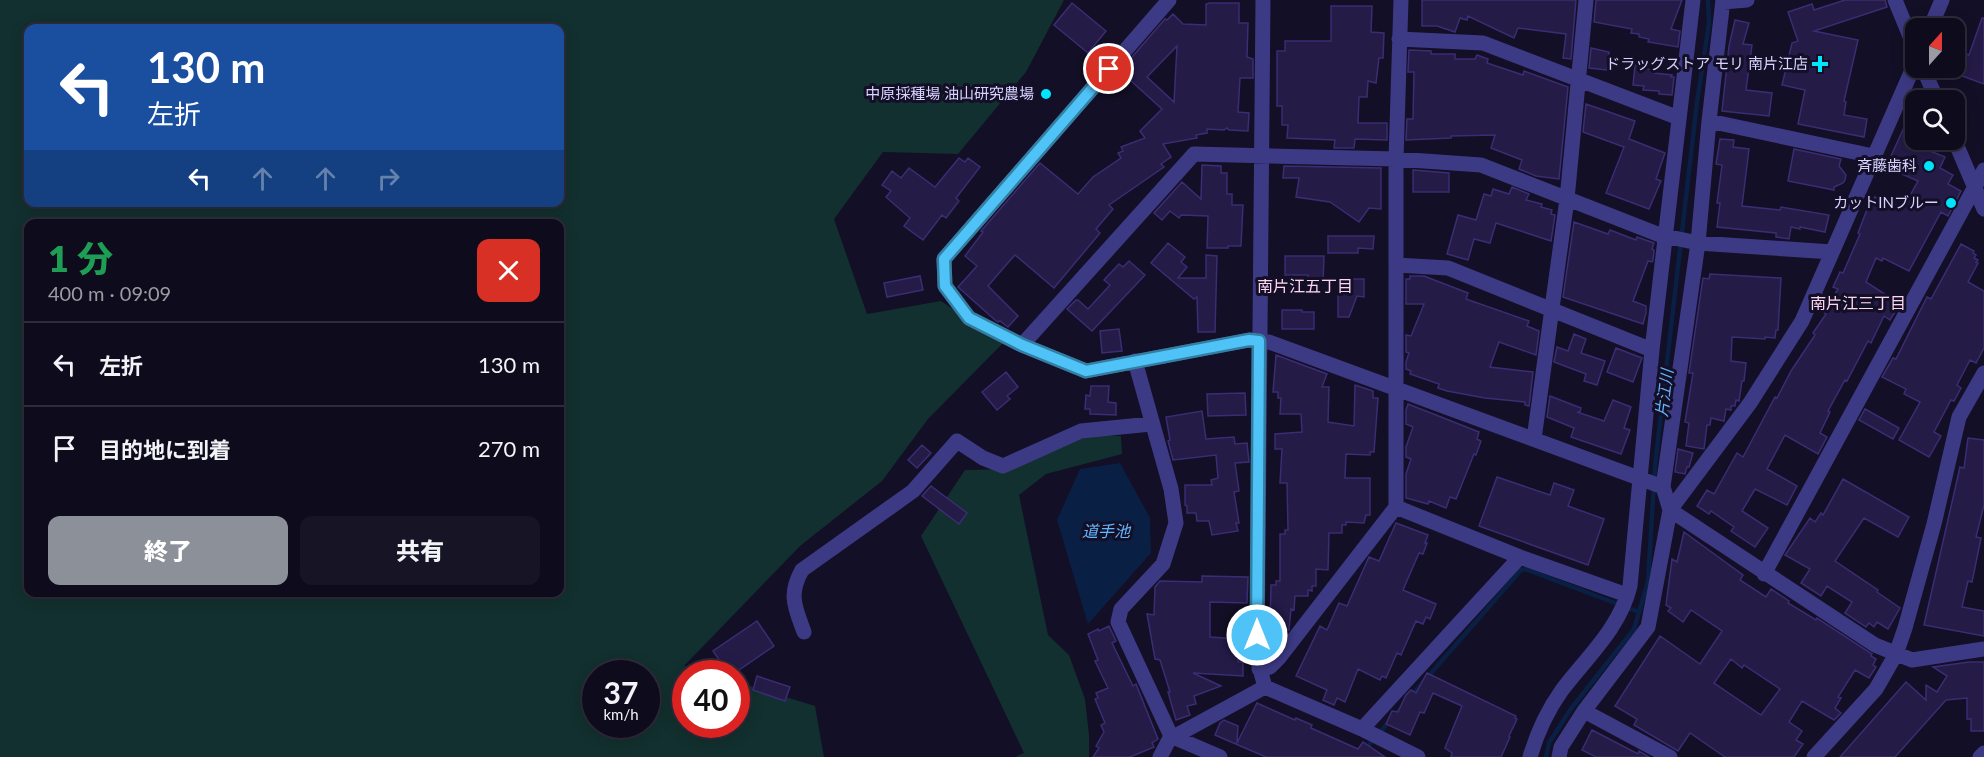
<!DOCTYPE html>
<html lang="ja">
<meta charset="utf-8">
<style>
body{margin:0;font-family:Lato,"Noto Sans JP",sans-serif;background:#171425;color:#f1f3f6;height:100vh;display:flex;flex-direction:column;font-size:22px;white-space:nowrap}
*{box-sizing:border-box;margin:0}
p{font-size:20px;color:#9b9ba3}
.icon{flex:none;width:33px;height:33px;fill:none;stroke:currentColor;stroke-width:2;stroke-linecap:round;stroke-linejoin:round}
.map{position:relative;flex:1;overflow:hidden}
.panel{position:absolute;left:24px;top:219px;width:540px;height:378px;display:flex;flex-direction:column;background:#0e0b1c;border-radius:12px;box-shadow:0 3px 15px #0003,0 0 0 2px #2e2b3b}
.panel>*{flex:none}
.guide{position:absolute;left:24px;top:24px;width:540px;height:183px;border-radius:12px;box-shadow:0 3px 15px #0003,0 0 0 2px #2e2b3b;background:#1a4fa0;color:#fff;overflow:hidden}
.needle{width:39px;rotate:21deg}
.buttons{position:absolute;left:1905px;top:18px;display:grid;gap:12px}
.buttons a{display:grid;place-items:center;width:60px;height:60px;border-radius:12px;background:#0e0b1c;box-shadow:0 3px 15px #0003,0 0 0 2px #2e2b3b;font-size:30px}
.speed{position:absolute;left:582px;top:660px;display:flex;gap:12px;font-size:30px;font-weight:700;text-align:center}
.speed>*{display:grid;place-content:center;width:78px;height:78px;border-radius:50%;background:#0e0b1c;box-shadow:0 3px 15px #0003,0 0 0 2px #2e2b3b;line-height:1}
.speed small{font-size:15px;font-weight:400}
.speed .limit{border:9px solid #d22;background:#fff;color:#111}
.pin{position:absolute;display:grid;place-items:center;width:51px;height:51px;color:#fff;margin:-26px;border:3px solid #fff;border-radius:50%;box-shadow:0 2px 6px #0007}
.me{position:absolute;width:66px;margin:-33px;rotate:0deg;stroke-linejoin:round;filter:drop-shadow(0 0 4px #0008)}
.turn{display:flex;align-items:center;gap:21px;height:126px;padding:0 24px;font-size:27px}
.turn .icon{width:78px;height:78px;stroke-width:2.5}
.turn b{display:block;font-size:42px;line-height:51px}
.lanes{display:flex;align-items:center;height:57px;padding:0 24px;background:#0003;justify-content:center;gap:30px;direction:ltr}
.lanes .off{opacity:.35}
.round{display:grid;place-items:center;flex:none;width:63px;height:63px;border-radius:12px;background:#171425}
.head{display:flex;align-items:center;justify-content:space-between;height:102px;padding:0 24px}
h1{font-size:36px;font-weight:800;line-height:45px;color:#1e9e55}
.cta{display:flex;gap:12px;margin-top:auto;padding:12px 24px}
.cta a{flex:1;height:69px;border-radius:12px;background:#8c9099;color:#fff;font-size:24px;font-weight:800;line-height:69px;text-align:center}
.cta a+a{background:#171425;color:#f1f3f6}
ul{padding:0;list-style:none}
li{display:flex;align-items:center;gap:18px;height:84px;padding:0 24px;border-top:2px solid #2e2b3b}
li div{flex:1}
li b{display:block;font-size:22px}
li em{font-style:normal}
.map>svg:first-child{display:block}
</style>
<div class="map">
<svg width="1984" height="757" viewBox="0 0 1984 757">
<rect width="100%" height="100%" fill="#130f26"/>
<path fill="#12302f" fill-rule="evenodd" d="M0,0h1064l-38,72 -68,82 -75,-2 -49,67 33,95 74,-13 62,42 -75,76 -46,62 -82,65 -116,120 24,7 -22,1v50h50l1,-42 78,24 9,51h-824zM28,28h532v174h-532zM28,224h532v368h-532zM596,674h50v50h-50z
M1095,435l26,1 1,18 -76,20 -27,21 29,140 21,20 16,44 4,36v22h-74l9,-4 -103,-217 44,-66 44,-1 67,-29z"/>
<path fill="#0a1f44" d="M1120,463l30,55 1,35 -63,71 -31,-104 23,-51z"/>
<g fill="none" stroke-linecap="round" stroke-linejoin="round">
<path stroke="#0a1f44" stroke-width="4.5" d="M1411,696l110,-126 4,-1 114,43
M1358,757l44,-50
M1546,757l3,-14 21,-33 64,-81 14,-47 7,-116 42,-364 12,-79 -1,-23"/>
</g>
<path fill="#241b47" stroke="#3b2d73" stroke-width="1.5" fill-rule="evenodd" d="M1422,0h154l-5,59 -8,-1 3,-24 -48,-6 -4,10 -46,-22 -1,4 -7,-2 -5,14 -18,-6h-15z
M1596,0h86l-11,29 9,2 -2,16 -30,-5 1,-3 -10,-2v-3l-8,-1 1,-4 -38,-7z
M1845,0h40l2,7 -73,24 44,9 -14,61 2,1 -2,13 23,4 -3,18 -66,-13 7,-34 -23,-5 10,-42 6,-2 -10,-29 24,-8 2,6z
M1072,3l34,28 -18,22 -34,-28z
M1210,3h29v20h9l-1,34 6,2v19h-13l-2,34 11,1 -1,18 -19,-1 -2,-2 -3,2 -17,-1v4l-11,2 1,3 -34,6 8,13 -10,7 3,3 -55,38 4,4 -17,20 4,4 -46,55 -39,-33 -9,10 -18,21 30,30 -10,11 -8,-6 -2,1 -3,-2 -37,-33 19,-21 -12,-10 18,-24 -2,-1 59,-68 38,31 15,-17 28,-19 -3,-5 5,-2 -2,-4 24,-9 -5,-7 22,-22 -42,-38 45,-52 2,1 6,-6 10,10 23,1v-21zM1177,46l-3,56 -27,-25z
M1331,6h41l-1,26 13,1 -1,25h-4l-3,25 -8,-2 -1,16h-8l-1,26h29v17l-32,-1 -1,9h-20l1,-8 -48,-2 1,-13h-6v-19h-5v-55h8v-10h46z
M1982,18h2v66l-27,-10 7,-21 5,2z
M1735,20l14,3 -6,21 9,1 -6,45 26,3 -3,23 -47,-5 7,-65z
M1591,48l18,4 -2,18 -18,-2z
M1409,50l22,1v3h24v5h20l2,-4 11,4 -1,4 36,12 1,-4 44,16 -9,92 -23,-3 -17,-7 3,-9 -31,-12 4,-13 -44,1v2l-45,2 1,-21h6l1,-47h-6z
M1635,65l11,1v3l8,1v3l18,2 -1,2h3l-2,18 -13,-1v-3l-16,-1 1,-4 -11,-1z
M1586,104l49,17 -6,18 36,14 -9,26 5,2 -12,28 -43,-16 18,-46 -41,-15z
M1906,123l10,4v13h18l-4,11 15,6 -5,11 13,7 -5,9 13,7 -13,25 -7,-4 -32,59 -26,-13 -1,3 -6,-3 -10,24 34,22 -10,16 -6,-4 -13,27 -3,-2 -21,40 -2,-1 -17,31 2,1 -10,21 7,4 -9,17 -33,-19 -18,34 30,17 -10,19 -32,-16 -13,22 26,17 -13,19 -24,-16 3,-4 -23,-16 -2,3 -12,-8 10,-16 7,4 23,-41 6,4 32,-60 2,1 14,-27 24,-36 -2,-2 13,-19 -3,-2 15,-23 -5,-2 7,-15 3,1 17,-39 -2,-1 13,-34 2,1 2,-3 28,11 15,-27 -32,-14z
M1720,139l14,1 -1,7 16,2 -7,57 38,4 1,-3 48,8 -4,17 -25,-5v2l-9,-2 -2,12 -13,-2v-4l-59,-6 3,-24h-3l5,-38 -6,-1z
M1794,149l47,10 -2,7 7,9 -1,5 -2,3 -9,4v3l-46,-9z
M959,158l6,4 3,-4 12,9 -24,31 3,3 -13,17 -4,-3 -19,25 -19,-14 6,-8 -24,-21 5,-6 -9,-6 10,-14 9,7 8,-10 26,19z
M1202,165l19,1v7h6v21h5v11h11l-2,41h-13v2h-21l1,-32 -27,-1 -2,3 -9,-7 -8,9 -8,-7 28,-31 19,17z
M1284,166l97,2v41l-12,-1 -10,14 -29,-20 -34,-5 3,-19h-16z
M1413,170l36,3v19h-36z
M1512,187l17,7 -3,6 16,4 -1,3 11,3 -1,4 4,1 -4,26 -55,-18 -6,20 -16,-4 -6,21 -21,-6 11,-39 18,5 8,-26 7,2 2,-7 16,5z
M1574,222l34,12 2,-4 26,10 1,-3 17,6 -2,6 2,1 -1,10 -1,2 -4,-1 -15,40 13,5v7l-3,11 -80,-27z
M1328,236h46l-1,13 -15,-1v5h-30z
M1168,243l17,14 -4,5 6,5 -9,11h28v-23l11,1 -2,76h-17l-1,-35 -3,2 -43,-36z
M1961,244l13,7 -1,2 3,2 -2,3 4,2 -2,2 2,1 -10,19 16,9v57l-8,15 -6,-3 -13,25 4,3 -7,13 -3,-1 -17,32 7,4 -12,21 -30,-17 21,-38 -16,-8 2,-5 -24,-12 11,-19 3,1 31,-62 4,2z
M1285,256h39l-1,27h-15v-8h-23z
M1129,261l16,14 -53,56 -25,-22 9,-9h2l10,9 22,-24 -6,-5 15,-16 4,3z
M1710,274l71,4 -3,52h-2l-1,8 -10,-1v2l-33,-2 -1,24 15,2 -2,18h-2l-3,20 -3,-1 -1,6h-4v4l-5,-1 -2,12 -13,-3 -1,7h-3l-3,24 -18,-3 3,-23 -4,-1 8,-49h-4l14,-95 6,1z
M920,276l3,14 -36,7 -3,-14z
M1410,276h14l44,17 -2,6 63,22 -2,5 12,5 -3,24 -37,-13 -9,25 43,5 -4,34 -4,-1v-3l-40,-4 -38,-7 -9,-3 1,-4 -29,-10 1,-3 -5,-2v-7l3,-9 -3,-1v-17l5,1 13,-32h-18v-25h4z
M1338,279h26v18l-7,-1 -8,21h-11z
M1282,310h20v2h12v17h-32z
M1119,329l3,22 -20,2 -2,-22z
M1574,334l12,5 -5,14 24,8 -8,24 -13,-4 2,-7 -32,-12 3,-15 11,4z
M1616,348l26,10 -9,24 -26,-10z
M1276,355l51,19 -5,13h7l-1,35 26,4 1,-41 18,6v7h5l-4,54h-4v3l-24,-1 -1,24h25v37h-4l-2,8 -18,-1v3h-4v8h-13l-1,37 -12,-1v17h-4v5l-4,-1v6h-13l-1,14 -3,-1 -2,21 -19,-1 1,-44h5v-4h4v-47h5v-4h3l-1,-47h-7l2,-34h-7v-15l27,-2 -1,-18h-21l1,-16h-3v-6h-5z
M1006,372l12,15 -11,9 3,3 -13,11 -15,-18z
M1091,386h18l-1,16 8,1v12l-26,-1v-5h-5l1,-14 4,1z
M1245,393l1,22 -38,1 -1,-22z
M1550,396l31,12 -1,4h-3l27,9 9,-21 18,7 -7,21 6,2 -9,24 -50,-17 3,-9 -27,-11z
M1408,404l71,28 -2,7 4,2 -5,14 -2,-1 -18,45 -6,-2 -4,11 -17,-7 -1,3 -22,-6v-24l5,-15 -5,-2v-10l7,-20 -7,-3v-14z
M1865,409l34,19 -6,11 -34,-19z
M1202,411l4,28 28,-2 1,7 12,-1 2,19 -14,1 4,28 -5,1 5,31h-3l2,8 -26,4 -3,-14h-12l-1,-8h-9v-7l-2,-1v-20h27l-1,-5 7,-2 -2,-23 -43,5 -5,-19 2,-1 -4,-23z
M1968,438l16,2v65l-8,32 5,1 -9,44 -4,-1 -6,26 22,4v25l-60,-11 36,-158 4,1z
M922,445l9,8 -14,15 -9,-8z
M1678,449l15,4 -4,14h-2l-2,7 -10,-2z
M1497,477l53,18 4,-12 20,7 -6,16 36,13 -16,46 -109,-39z
M1843,479l66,38 -11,20 -34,-19 -29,43 43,29 -1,2 23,16 -12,21 -11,-7 -3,5 -5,-4 -3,4 -21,-14 7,-11 -25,-16 -6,10 -20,-13 9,-14 -25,-14 25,-37 5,4 6,-9 2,2z
M931,486l36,27 -8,11 -37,-28z
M1396,523l32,12 -3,8h2l-4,11 -4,-1 -16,37 33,14 -6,15 -4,-2 -3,7 -7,-3 -15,34 -4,-2 -11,25 -4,-2 -2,4 -22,-11 -13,33 -8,-4 -3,7 -11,-5 4,-10 -31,-14 24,-50 7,4 12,-27 8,3 22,-49 10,4z
M1684,532l59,43 -3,5 26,17 5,-8 18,12 -1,2 28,17 1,-2 55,36 -1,2 5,3 -3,6 3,2 -7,11 -14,-8 -17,27 3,1 -6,10 6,5 -7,7 -32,-19 -13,21 13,9 -6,9 7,4 -9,13h-69l-35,-24 -12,18 -44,-26 3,-6 -22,-13 45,-70 40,28 22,-33 -31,-21 -8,12 -15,-11 3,-3 -5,-3 6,-46 5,3zM1731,659l11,9 2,-3 36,24 -19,26 -47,-32z
M1202,576l46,1 -1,26 -37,-1v35l29,2 -1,23h5v14l-50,-3 28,13 -27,10 2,8 -9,2 3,9 -14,5 -8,-28h2l-10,-32 -5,-1 -8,-45 7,1 1,-28 5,-6 42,1z
M757,621l17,25 -41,28h-4l-16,-23z
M1109,626l7,15 -4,2 21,43 3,-2 22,55 -6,4 2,4 -24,10h-37l6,-9 -3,-2 8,-14 -3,-7 4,-2 -10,-24 3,-1 -2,-5 12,-5 -13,-27 3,-1 -10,-26 10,-5 1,2z
M1969,662h15v69h-13v-12h-4v-21l-21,2 -51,57h-55l66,-75 20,18v-15l11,7 10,-16 -14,-9z
M1427,673l89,43 -1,2 2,1 -8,17 1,1 -9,20h-50l1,-4 -7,-5 17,-42 -29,-13 -9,20 -4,-1 -10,23 -24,-11 6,-13 6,1 8,-17 5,-5 5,3z
M757,676l33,11 -5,14 -32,-11z
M1257,703l38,17 1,-2 16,7 -1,3 47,21 5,-7 22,15h-119l-51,-22 5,-12 4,-3 14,6 -1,17z
M1592,730l46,24 1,-3 10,6h-53l-14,-7z"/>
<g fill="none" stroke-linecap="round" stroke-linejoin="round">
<path stroke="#3d3a85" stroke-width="15" d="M1169,0l-225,259 1,27 24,32 53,27 64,26 163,-31 20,2 394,145
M1263,0l-6,658 8,29 97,42 56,28
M1723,0l-14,121 -11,122 -35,244 7,23 205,135 37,15 72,-11
M1895,0l21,51
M1723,2l24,-2
M1930,28l12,-28
M1399,39l84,4 196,75
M1923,68l14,32
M1709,121l164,35
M1954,139l30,70
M1396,265l52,3 204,82
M1022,345l172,-191 202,5 85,6 179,70 38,8 134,9
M1135,361l36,128 5,34 -13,41 -42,45 -3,13 53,114 49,21
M1534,439l33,-240 19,-199
M1396,507l124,50 107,38
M1764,574l220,-404
M804,632c-9,-25 -16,-37 -2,-62l111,-79 44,-50 26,17 20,8 78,-35 70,-7
M1259,669l11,-2 9,-9 117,-151v-348l5,-159
M1584,711l86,46
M1362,729l158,-172
M1160,757l11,-21 6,-1 88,-48
M1530,757c7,-24 17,-46 32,-67 25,-33 58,-62 68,-104l22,-236 41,-350
M1559,757l2,-10 23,-36 64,-84 22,-117 80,-107 52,-82 114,-260
M1814,757l62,-68 20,-35 9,-26 29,-104 25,-107 25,-44
M1980,757l4,-4"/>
</g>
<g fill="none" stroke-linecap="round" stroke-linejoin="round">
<g stroke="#337fa1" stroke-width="15">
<path id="route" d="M1109,69l-165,190 1,27 24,32 53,27 64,26 163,-31 10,1 -2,294"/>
</g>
<use href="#route" stroke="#4fc3f7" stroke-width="10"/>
</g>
<g fill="#00e5ff" stroke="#130f26" stroke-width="2">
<path d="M1817 55h6v6h6v6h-6v6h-6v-6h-6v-6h6z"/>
<circle cx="1046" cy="94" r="6"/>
<circle cx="1929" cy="166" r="6"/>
<circle cx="1951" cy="203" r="6"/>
</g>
<g text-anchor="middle" stroke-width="6" stroke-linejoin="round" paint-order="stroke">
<g font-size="15" fill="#d9d4ff" stroke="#130f26" text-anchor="end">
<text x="1808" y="69">ドラッグストア モリ 南片江店</text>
<text x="1034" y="99">中原採種場 油山研究農場</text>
<text x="1917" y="171">斉藤歯科</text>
<text x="1939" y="208">カットINブルー</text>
</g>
<g font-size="16" fill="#ffd6f0" stroke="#130f26">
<text x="1305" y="292">南片江五丁目</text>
<text x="1858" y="309">南片江三丁目</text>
</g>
<g font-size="16" font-style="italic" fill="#62b6ff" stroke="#130f26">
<text transform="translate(1664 393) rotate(-83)" y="6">片江川</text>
<text x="1106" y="537">道手池</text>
</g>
</g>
</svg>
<div class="buttons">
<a><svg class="needle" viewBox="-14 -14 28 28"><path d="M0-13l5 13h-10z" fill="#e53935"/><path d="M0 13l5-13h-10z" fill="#9b9ba3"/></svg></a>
<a><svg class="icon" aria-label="search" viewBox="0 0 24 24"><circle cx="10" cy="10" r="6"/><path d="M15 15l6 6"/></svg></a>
</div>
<div class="speed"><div>37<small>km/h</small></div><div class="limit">40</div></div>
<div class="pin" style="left:1109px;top:69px;background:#d93025"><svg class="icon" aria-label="arrive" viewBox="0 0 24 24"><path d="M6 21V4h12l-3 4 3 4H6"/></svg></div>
<svg class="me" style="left:1257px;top:635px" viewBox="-20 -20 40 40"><circle r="17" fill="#4fc3f7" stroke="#fff" stroke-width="3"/><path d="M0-11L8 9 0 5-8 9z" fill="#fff"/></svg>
<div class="guide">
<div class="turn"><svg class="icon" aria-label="left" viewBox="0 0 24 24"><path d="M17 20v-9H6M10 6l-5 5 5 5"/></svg><div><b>130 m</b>左折</div></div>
<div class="lanes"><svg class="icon" aria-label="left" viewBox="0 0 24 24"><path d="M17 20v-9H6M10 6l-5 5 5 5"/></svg><svg class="icon off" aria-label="ahead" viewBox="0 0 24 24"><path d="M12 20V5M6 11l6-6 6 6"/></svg><svg class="icon off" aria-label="ahead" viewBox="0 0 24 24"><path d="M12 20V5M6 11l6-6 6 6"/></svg><svg class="icon off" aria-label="right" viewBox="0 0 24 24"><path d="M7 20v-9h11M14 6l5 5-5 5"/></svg></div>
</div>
<section class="panel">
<div class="head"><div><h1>1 分</h1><p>400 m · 09:09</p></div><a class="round" style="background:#d93025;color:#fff"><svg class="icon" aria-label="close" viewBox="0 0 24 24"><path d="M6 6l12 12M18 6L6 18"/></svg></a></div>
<ul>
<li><svg class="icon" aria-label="left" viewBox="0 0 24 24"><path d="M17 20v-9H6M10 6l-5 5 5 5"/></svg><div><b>左折</b></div><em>130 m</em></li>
<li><svg class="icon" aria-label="arrive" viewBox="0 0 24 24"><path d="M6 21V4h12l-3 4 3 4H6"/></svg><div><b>目的地に到着</b></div><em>270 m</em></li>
</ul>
<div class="cta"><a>終了</a><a>共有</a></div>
</section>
</div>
